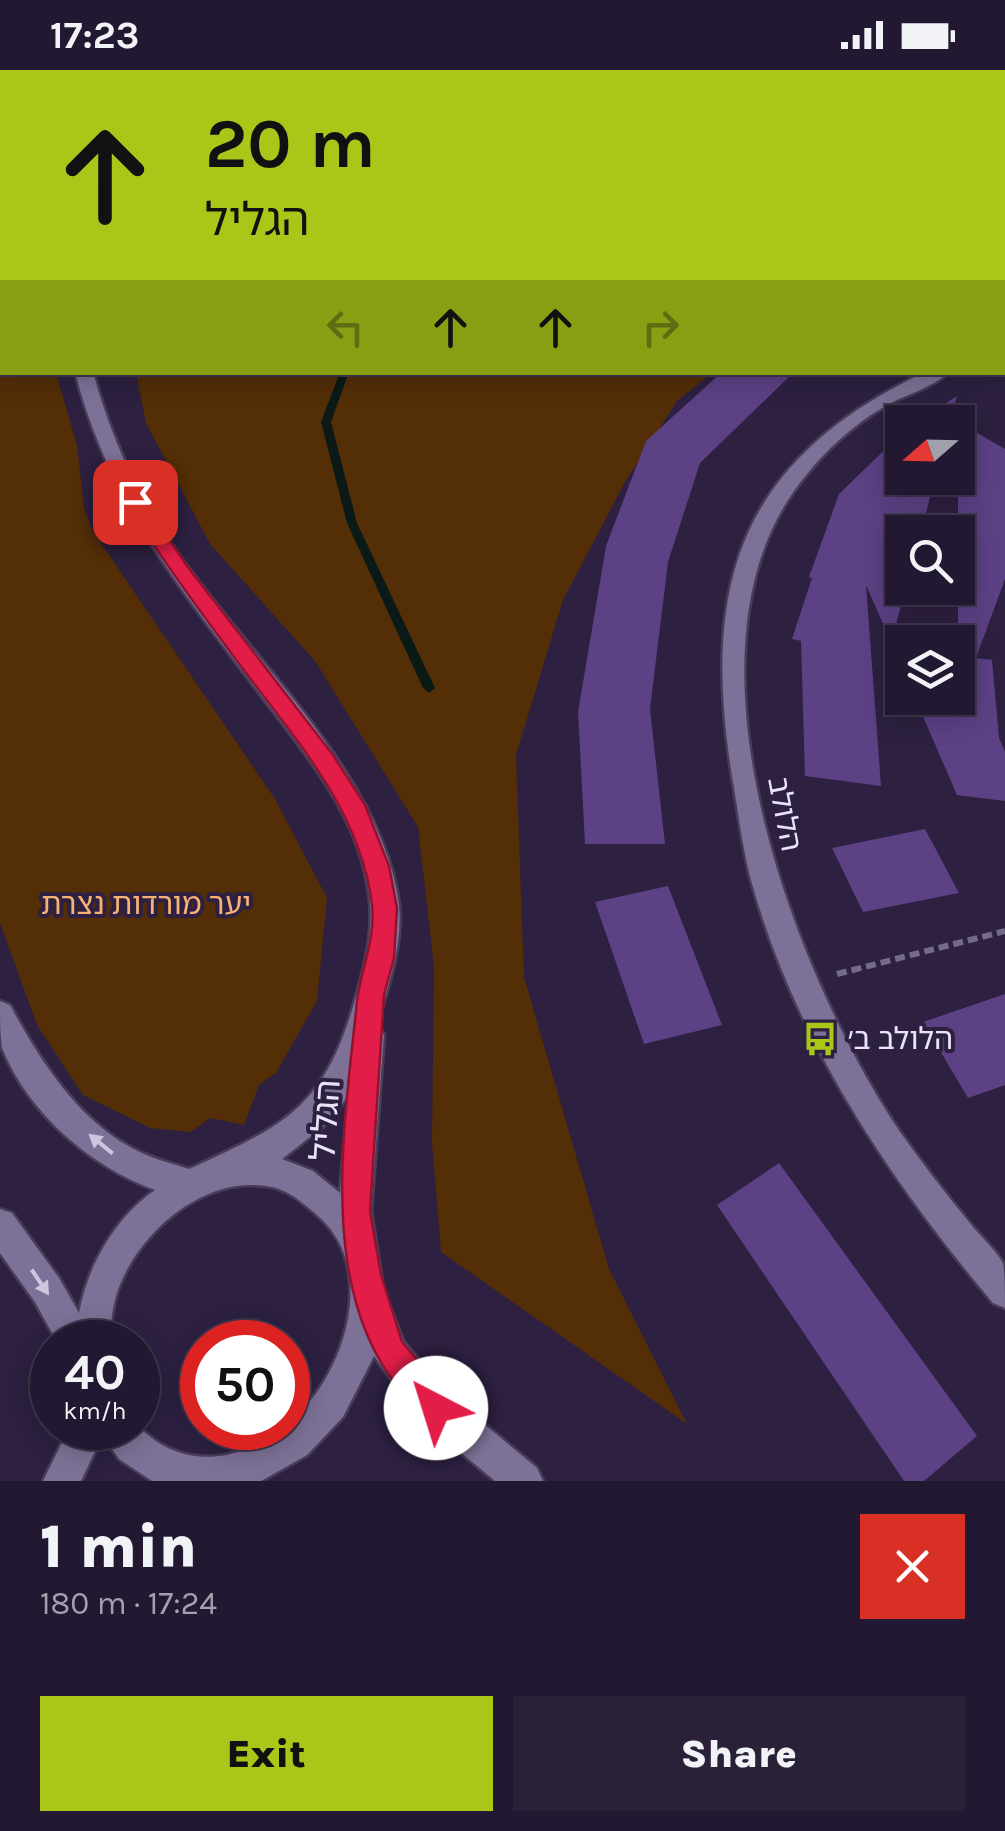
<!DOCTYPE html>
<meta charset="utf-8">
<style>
body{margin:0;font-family:Karla,"Noto Sans Hebrew",sans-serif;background:#2a2139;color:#f1f3f6;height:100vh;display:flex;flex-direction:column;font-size:38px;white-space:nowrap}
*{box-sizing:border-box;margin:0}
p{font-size:32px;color:#a2a0ab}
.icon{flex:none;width:55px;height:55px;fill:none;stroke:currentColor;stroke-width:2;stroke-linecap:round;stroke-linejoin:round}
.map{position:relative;height:1411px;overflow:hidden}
.sheet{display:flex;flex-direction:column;background:#221831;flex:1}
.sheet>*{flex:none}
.guide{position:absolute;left:0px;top:0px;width:1005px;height:305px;box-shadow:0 5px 25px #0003,0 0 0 2px #3f374d;background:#aac719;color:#111;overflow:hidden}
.needle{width:65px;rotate:250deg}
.buttons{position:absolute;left:885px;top:335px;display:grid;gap:20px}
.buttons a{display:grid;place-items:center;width:90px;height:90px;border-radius:0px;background:#221831;box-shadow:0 5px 25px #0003,0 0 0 2px #3f374d;font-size:50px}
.speed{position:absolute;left:30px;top:1250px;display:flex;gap:20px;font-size:50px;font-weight:700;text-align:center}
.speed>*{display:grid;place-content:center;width:130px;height:130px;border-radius:50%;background:#221831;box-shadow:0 5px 25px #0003,0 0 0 2px #3f374d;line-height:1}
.speed small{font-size:25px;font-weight:400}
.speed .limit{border:15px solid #d22;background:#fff;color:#111}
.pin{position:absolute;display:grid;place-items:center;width:85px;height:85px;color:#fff;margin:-42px;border-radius:20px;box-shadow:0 5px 15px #0006}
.me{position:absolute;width:110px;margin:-55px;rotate:320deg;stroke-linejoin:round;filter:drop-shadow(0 0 8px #0008)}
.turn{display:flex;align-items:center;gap:35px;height:210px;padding:0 40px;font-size:45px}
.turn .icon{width:130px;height:130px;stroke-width:2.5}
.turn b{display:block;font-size:70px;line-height:85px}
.lanes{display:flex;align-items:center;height:95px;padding:0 40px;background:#0003;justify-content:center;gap:50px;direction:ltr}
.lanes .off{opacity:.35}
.round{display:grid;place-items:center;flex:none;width:105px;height:105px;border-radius:0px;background:#2a2139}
.head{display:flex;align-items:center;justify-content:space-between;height:170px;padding:0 40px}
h1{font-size:60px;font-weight:800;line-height:75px}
.action{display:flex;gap:20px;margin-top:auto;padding:20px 40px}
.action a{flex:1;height:115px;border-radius:0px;background:#aac719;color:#111;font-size:40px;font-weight:800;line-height:115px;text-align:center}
.action a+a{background:#2a2139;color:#f1f3f6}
.status{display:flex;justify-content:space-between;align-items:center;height:70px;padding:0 50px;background:#221831;direction:ltr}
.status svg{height:28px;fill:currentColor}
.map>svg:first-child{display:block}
</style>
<div class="status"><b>17:23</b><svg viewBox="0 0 49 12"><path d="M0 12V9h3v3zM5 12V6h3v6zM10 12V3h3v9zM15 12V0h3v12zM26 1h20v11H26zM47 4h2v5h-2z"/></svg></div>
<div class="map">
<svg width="1005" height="1411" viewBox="0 0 1005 1411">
<rect width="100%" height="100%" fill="#2d2041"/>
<path fill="#532e07" d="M0,62l2,240 54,1 21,72 7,63 8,22 183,269 52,99 -10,103 -41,72 -17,12 -15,40 -34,-7 -19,14 -41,-4 -67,-33 -46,-70 -37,-102z
M136,303h576l-35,28 -52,81 -62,118 -47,155 8,222 85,292 78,155 -246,-172 -9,-108 2,-177 -16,-140 -103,-166 -105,-117 -64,-121z"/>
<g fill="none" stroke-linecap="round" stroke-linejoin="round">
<path fill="#0b1a17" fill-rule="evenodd" d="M705,0h6l1,2h-6z
M340,302h9l-18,50 26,101 78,165 -6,5 -6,-5 -76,-165 -26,-101z"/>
</g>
<path fill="#5c4185" d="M722,302h72l-94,91 -32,99 -18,147 15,135h-80l-7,-132 28,-166 40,-105z
M957,326l-7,26h-34z
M958,352l47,27v130l-29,79 16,2 7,78 6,14v49l-48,-6 -42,-97h43z
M902,363v45h33l-14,54h-19v56h4l-15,54 -25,-57 15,201 -76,-10 -4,-135 -9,-2 20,-61 -3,-1 30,-83z
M925,759l34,64 -96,19 -31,-64z
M668,816l54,139 -78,19 -49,-142z
M1005,924v91l-37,13 -45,-76z
M779,1093l198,273 -53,45h-20l-187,-276z"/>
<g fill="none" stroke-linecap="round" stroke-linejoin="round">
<g stroke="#483c59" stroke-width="4">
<path id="lane" d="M184,0h10v2h-9z"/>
</g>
<g stroke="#483c59" stroke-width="5">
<path id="street" d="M553,0h12l1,2h-12z
M1002,277h3l-3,11z
M925,302h24c-16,15 -41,22 -60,32 -39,22 -69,51 -95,87 -120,169 2,487 106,641 22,31 45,61 69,90 10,13 26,27 34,41 2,11 2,32 2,45l-12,-5c-105,-125 -198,-264 -242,-423 -9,-34 -13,-70 -19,-104 -31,-194 8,-316 193,-404z
M69,1358h37l-25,53h-38z"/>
</g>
<g stroke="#483c59" stroke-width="5">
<path id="secondary" d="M372,0h12v2h-12z
M1002,114h3l-3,12z
M75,302h18c17,63 42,118 78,172 72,107 212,230 228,361 4,40 -11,82 -22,119l7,11 -13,176 12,78 20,52 46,54 88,73 6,13h-48l-72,-60 -49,-65 -31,61 -36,38 -46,26h-109l-33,-22 -21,-31 40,-2c29,30 68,39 108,23 14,-6 28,-17 42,-21v-5c10,-11 23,-21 31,-34 34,-50 50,-130 -2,-174 -14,-12 -27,-24 -45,-28 -66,-14 -133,44 -154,103 -6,16 -7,35 -9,52h-52l-22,-40 -35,-49v-44l12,4 47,65 20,35c9,-48 36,-95 76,-123 -65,-24 -126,-76 -153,-142 -2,-13 -2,-33 -2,-47l10,4c29,54 66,112 120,142 19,11 40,16 59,22 96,-44 135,-60 166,-169 12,-40 21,-77 12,-119 -14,-75 -69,-136 -113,-195 -77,-101 -147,-189 -179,-314zM349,1024l-9,99 -27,-22 -31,-12 47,-37z"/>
</g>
<path stroke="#756a87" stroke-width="6" stroke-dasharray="10 5" stroke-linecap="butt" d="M837,904l168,-43"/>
<use href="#lane" fill="#7e7197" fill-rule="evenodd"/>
<use href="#street" fill="#7e7197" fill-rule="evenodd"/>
<use href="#secondary" fill="#7e7197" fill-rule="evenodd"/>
</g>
<defs><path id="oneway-solid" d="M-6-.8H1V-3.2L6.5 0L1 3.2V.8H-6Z" transform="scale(2.5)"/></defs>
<g fill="#cec6e0">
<use href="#oneway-solid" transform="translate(101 1074) rotate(-141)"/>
<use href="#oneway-solid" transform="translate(40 1212) rotate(56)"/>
</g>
<path fill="#e11d48" stroke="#92132f" stroke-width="2.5" d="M135,426l6,2 46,68 146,189 32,50 24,61 8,42 -3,50 -10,37 -14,216 11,64 21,67 46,54 5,12 -5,11 -12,5c-16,-7 -26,-22 -37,-36 -83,-100 -54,-267 -42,-387 4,-32 19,-63 15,-97 -12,-93 -75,-163 -129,-235 -41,-55 -81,-109 -117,-167z"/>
<defs>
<g id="bus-bare" transform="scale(2.7)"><path d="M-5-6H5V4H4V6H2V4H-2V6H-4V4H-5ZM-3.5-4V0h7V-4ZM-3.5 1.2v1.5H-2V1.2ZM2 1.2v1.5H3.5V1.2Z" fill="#aac719" stroke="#2d2041" stroke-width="2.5" paint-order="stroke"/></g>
</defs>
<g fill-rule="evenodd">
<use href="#bus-bare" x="820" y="969"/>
</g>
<g text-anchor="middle" stroke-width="8" stroke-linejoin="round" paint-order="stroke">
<g font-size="30" fill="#e9e2f8" stroke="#2d2041">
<text transform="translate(785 744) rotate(79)" y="10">הלולב</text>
</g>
<g font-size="30" fill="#f7b075" stroke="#2d2041">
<text x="146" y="844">יער מורדות נצרת</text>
</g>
<g font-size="30" fill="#e9e2f8" stroke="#2d2041" text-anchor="start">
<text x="848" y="979">הלולב ב׳</text>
</g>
<g font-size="35" fill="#e9e2f8" stroke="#2d2041">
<text transform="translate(325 1050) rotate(-86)" y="12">הגליל</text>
</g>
</g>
</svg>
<div class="buttons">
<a><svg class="needle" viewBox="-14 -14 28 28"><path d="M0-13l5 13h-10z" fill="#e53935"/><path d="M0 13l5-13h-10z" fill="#a2a0ab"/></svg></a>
<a><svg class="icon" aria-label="search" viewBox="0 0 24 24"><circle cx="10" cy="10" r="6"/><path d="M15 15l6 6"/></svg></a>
<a><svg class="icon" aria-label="layers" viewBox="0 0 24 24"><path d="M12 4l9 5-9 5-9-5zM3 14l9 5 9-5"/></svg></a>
</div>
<div class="speed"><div>40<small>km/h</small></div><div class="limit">50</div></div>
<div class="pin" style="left:135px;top:432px;background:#d93025"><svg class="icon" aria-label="arrive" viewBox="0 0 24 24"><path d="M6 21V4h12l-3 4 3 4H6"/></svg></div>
<svg class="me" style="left:436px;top:1338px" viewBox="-20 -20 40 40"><circle r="19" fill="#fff"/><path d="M0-13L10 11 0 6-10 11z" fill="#e11d48"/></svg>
<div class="guide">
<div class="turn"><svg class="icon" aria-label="ahead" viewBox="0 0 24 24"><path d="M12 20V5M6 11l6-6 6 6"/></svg><div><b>20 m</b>הגליל</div></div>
<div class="lanes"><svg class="icon off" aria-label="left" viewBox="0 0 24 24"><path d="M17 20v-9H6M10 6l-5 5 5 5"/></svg><svg class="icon" aria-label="ahead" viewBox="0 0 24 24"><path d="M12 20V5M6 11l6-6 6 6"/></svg><svg class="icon" aria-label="ahead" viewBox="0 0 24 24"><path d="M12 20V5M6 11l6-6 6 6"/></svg><svg class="icon off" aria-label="right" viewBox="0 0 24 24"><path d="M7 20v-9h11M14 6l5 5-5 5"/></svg></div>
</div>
</div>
<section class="sheet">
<div class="head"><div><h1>1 min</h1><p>180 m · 17:24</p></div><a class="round" style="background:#d93025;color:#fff"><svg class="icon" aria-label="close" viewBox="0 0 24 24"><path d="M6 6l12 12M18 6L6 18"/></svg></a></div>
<div class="action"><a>Exit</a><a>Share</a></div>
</section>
